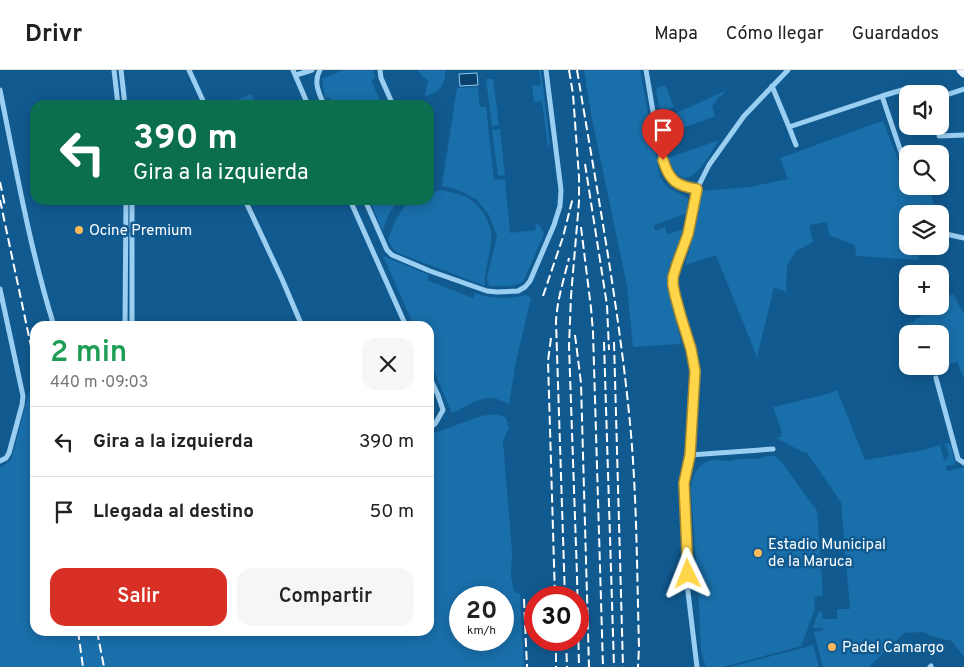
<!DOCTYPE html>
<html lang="es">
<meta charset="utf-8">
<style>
body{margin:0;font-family:Overpass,sans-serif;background:#f6f6f6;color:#222;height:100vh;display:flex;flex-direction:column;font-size:19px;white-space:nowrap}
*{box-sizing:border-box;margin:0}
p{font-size:16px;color:#767676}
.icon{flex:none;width:28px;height:28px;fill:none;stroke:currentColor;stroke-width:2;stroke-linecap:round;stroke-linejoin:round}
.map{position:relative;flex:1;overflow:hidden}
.side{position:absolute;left:30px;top:251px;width:404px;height:315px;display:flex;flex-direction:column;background:#fff;border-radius:15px;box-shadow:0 2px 12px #0003}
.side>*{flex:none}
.guide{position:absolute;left:30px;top:30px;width:404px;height:105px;border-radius:15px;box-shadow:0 2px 12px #0003;background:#0b6e4f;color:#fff;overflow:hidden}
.controls{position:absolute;left:899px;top:15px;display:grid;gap:10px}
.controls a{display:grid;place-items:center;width:50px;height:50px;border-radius:10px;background:#fff;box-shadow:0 2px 12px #0003;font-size:25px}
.speed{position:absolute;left:449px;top:516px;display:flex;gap:10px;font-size:25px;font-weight:700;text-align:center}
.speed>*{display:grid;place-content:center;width:65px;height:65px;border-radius:50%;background:#fff;box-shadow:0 2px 12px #0003;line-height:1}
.speed small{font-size:12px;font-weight:400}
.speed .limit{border:8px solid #d22;background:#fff;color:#111}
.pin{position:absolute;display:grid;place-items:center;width:42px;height:42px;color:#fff;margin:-51px -21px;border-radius:50% 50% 50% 0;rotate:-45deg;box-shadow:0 0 5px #0007}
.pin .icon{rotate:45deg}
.me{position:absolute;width:55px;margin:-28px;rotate:358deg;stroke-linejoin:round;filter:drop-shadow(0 0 4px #0008)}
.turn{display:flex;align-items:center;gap:18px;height:105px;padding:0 20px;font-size:22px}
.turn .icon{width:65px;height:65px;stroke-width:2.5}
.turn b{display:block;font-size:35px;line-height:42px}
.round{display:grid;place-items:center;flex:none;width:52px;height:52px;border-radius:15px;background:#f6f6f6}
.head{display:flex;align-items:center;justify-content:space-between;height:85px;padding:0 20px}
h1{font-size:30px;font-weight:600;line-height:38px;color:#1e9e55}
.primary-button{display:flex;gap:10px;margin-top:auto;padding:10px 20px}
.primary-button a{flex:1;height:58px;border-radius:15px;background:#d93025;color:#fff;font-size:20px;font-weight:600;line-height:58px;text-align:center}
.primary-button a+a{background:#f6f6f6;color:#222}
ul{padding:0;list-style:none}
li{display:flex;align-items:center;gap:15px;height:70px;padding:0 20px;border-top:1px solid #e0e0e0}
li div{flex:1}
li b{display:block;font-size:19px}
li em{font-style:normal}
header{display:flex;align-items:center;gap:30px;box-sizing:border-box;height:70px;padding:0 25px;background:#fff;border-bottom:1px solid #e0e0e0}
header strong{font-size:24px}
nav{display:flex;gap:28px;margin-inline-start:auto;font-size:18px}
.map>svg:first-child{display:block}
</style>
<header>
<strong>Drivr</strong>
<nav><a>Mapa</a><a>Cómo llegar</a><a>Guardados</a></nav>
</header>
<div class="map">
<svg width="964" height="597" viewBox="0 0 964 597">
<rect width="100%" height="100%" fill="#115a90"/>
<path fill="#196faa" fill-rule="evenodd" d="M344,0h29l2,8 -4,2 11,25h-49l-4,-8 -4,1 -3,-19z
M418,0h27c1,15 -6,23 -20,26l3,-15c-3,-5 -7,-4 -10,-11z
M539,0h2l9,75 -2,1 -6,-45 -8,1 -2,-16 9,-1z
M584,0h56l20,107 8,11 20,10 -1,15 -34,13 3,5 9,-4 2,7 17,-5 -16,43v9l13,63 -48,3 -6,-61 -36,-172z
M486,9h7l6,46 -7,1z
M665,15l9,22 -14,6 -4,-24z
M478,17l2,20h6l8,73 11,-1 5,54 26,-3 -1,-7 5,3 4,8 -21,48 -11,4h-23l-2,-8 10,-42 -8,-21 -12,-15 -18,-10 -17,-4 15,-98z
M725,21c-2,4 -3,4 -6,6 -2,2 -4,6 -7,9l3,10 -51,19 -3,-15z
M251,24l5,11h-30z
M883,51l22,57 2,-1 1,9h20l9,28h-29v32h11l-1,14 -62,-4 -1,-11 -26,-10 -2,-13 -18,3 4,17 -17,9 -9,15 -1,26 -12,-5 -17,70 -41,-102 -31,10 9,-32 5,-35 2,-7 49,-4 38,-8 -8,-21c35,-12 68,-26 103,-37z
M500,59l5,46 -7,1 -6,-46z
M719,70c-13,20 -34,63 -51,18z
M441,120c8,2 16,3 23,6 15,7 29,27 27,44 -1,16 -7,31 -6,46l-87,-33 -5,-4 -5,-9c6,-17 10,-27 22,-40h19v-7z
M370,130h29c-8,10 -14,19 -16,32z
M383,186l46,19 -2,5 46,18 2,-5c17,6 34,6 51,2l5,3 -16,68 -6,38c-6,-3 -13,-6 -20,-6 -12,0 -25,10 -37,15l-23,-53v-34h-15z
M953,224l11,20v64l-7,-16 -17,4v-32h-27l-4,-10 18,-12 7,-6h6v-5l6,-4z
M35,320v241h394v-196l52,-19 16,-2 9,4 3,10 -6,13 9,111 -1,24 3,16 6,2 4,73h-524v-199l11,-8 18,-67zM460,528h42v42h-42z
M837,320l28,70 54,-9 21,-6 4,15h2l3,-5 -3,-9 -2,-2 6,-1 5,20 -1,2 -8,1 1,5 17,-4v190l-12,-16 -17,-4 -12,-5 -19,1 -35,34h-46l-9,-35 9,-2v-2h-10l5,-15 3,-2 2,8h14v-10h13l-9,-107 -34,-49 -10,-4 -21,-11 5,-1 1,-5 -9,-25 51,-12z
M766,386h8l7,5 36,50 6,84 -9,2 1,12 -14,37 -78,21h-17l-5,-16 -2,-46 -8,-116c1,-11 5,-24 17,-28 6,-2 14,0 20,0 6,0 13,-3 19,-2 8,0 12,1 19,-3z
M813,575l6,22h-90l74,-19z"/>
<path fill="#0a426b" stroke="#8dccf6" d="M477,3l1,12 -18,1 -1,-12z"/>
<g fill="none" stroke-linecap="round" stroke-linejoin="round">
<path stroke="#9bcff2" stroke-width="5" d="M114,0l4,35
M121,0l4,35
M189,0l16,35
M293,0l15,35
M320,0c-7,12 -1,23 4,35
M380,0l1,8 12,27
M646,0l14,83c7,23 11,33 37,36
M296,5l16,-5
M772,16l17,41 93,-31 20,-6 10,2v2
M0,20c16,79 30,159 54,236
M882,26l21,62 5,6
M940,27l24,-8
M929,56l1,3
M789,57l7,18
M939,66l25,-1
M429,91h1
M245,130l37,79 20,47
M350,130l56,126
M365,130l22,50 5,5 38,16 57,20 10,1 21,-1 7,-4 5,-6 24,-56 6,-19 1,-16 -15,-120
M946,164l18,4
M0,219l23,107 -1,9 -13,48 -3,5 -6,3
M125,256l1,-126
M132,256v-126
M429,306l9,19 5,15 -8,14 -6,4
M936,308l22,81 6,4
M690,385l83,-6
M697,597l-9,-75 -4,-109 6,-28 5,-84 -4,-22 -10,-32 -6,-22 -2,-10v-8l4,-13 11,-30 9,-45 12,-24 35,-49 44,-46
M930,597l1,-1"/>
<path stroke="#e7f4ff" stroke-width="9" d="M961,0l3,3"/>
<path stroke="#fff" stroke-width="2" stroke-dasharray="9 4" stroke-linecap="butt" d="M569,0l4,24 6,83v25l-8,94 -2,50 8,229 2,92
M577,0c20,121 43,242 54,364 6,71 6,142 8,213l-1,20
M585,94l22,141 2,45
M0,112l5,24
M0,130l35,165
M581,157l10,81 2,24 10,335
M543,226l20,-59 10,-40
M575,265l6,48 8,284
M551,268l-3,23 7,237
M604,272l10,325
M614,272l9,325
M565,528l-9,-276c1,-22 8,-43 13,-64
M524,529l3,68
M78,561l5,36
M97,561l7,36
M556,570v27
M566,570l1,27"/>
</g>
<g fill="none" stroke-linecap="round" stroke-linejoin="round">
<g stroke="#a68a30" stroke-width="12">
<path id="route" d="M663,90c6,20 13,26 34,29l-9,45 -11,30 -4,13v8l2,10 6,22 10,32 4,22 -5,84 -6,28 4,91"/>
</g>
<use href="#route" stroke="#ffd54a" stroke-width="9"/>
</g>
<g fill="#ffb95d" stroke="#115a90" stroke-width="2">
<circle cx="79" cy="160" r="5"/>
<circle cx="758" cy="483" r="5"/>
<circle cx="832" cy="577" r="5"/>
</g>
<g text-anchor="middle" stroke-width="5" stroke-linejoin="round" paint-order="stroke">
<g font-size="15" fill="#fff" stroke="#115a90" text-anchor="start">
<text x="89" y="165">Ocine Premium</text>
<text x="768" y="479">Estadio Municipal<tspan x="768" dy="17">de la Maruca</tspan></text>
<text x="842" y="582">Padel Camargo</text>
</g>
</g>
</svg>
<div class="controls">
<a><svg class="icon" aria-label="sound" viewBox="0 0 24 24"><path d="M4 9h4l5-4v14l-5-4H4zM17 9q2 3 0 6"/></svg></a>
<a><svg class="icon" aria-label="search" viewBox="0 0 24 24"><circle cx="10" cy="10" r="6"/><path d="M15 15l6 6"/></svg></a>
<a><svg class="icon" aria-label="layers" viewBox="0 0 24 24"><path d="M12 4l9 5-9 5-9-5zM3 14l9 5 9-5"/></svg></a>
<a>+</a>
<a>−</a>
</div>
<div class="speed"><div>20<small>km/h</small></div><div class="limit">30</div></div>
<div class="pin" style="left:663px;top:90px;background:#d93025"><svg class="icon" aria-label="arrive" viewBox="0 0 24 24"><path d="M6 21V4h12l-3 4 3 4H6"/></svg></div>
<svg class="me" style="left:688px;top:504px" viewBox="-20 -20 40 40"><path d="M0-17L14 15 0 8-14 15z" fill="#ffd54a" stroke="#fff" stroke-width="4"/></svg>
<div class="guide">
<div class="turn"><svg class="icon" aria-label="left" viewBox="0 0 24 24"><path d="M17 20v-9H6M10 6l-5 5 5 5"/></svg><div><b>390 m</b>Gira a la izquierda</div></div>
</div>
<section class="side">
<div class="head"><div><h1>2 min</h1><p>440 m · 09:03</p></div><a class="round"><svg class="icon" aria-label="close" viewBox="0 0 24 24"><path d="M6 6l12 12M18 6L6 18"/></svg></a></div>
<ul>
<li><svg class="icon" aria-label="left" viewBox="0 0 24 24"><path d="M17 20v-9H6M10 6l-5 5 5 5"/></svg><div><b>Gira a la izquierda</b></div><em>390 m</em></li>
<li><svg class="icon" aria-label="arrive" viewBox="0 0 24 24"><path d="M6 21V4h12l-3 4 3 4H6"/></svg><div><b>Llegada al destino</b></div><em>50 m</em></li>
</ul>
<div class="primary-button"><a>Salir</a><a>Compartir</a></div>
</section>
</div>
